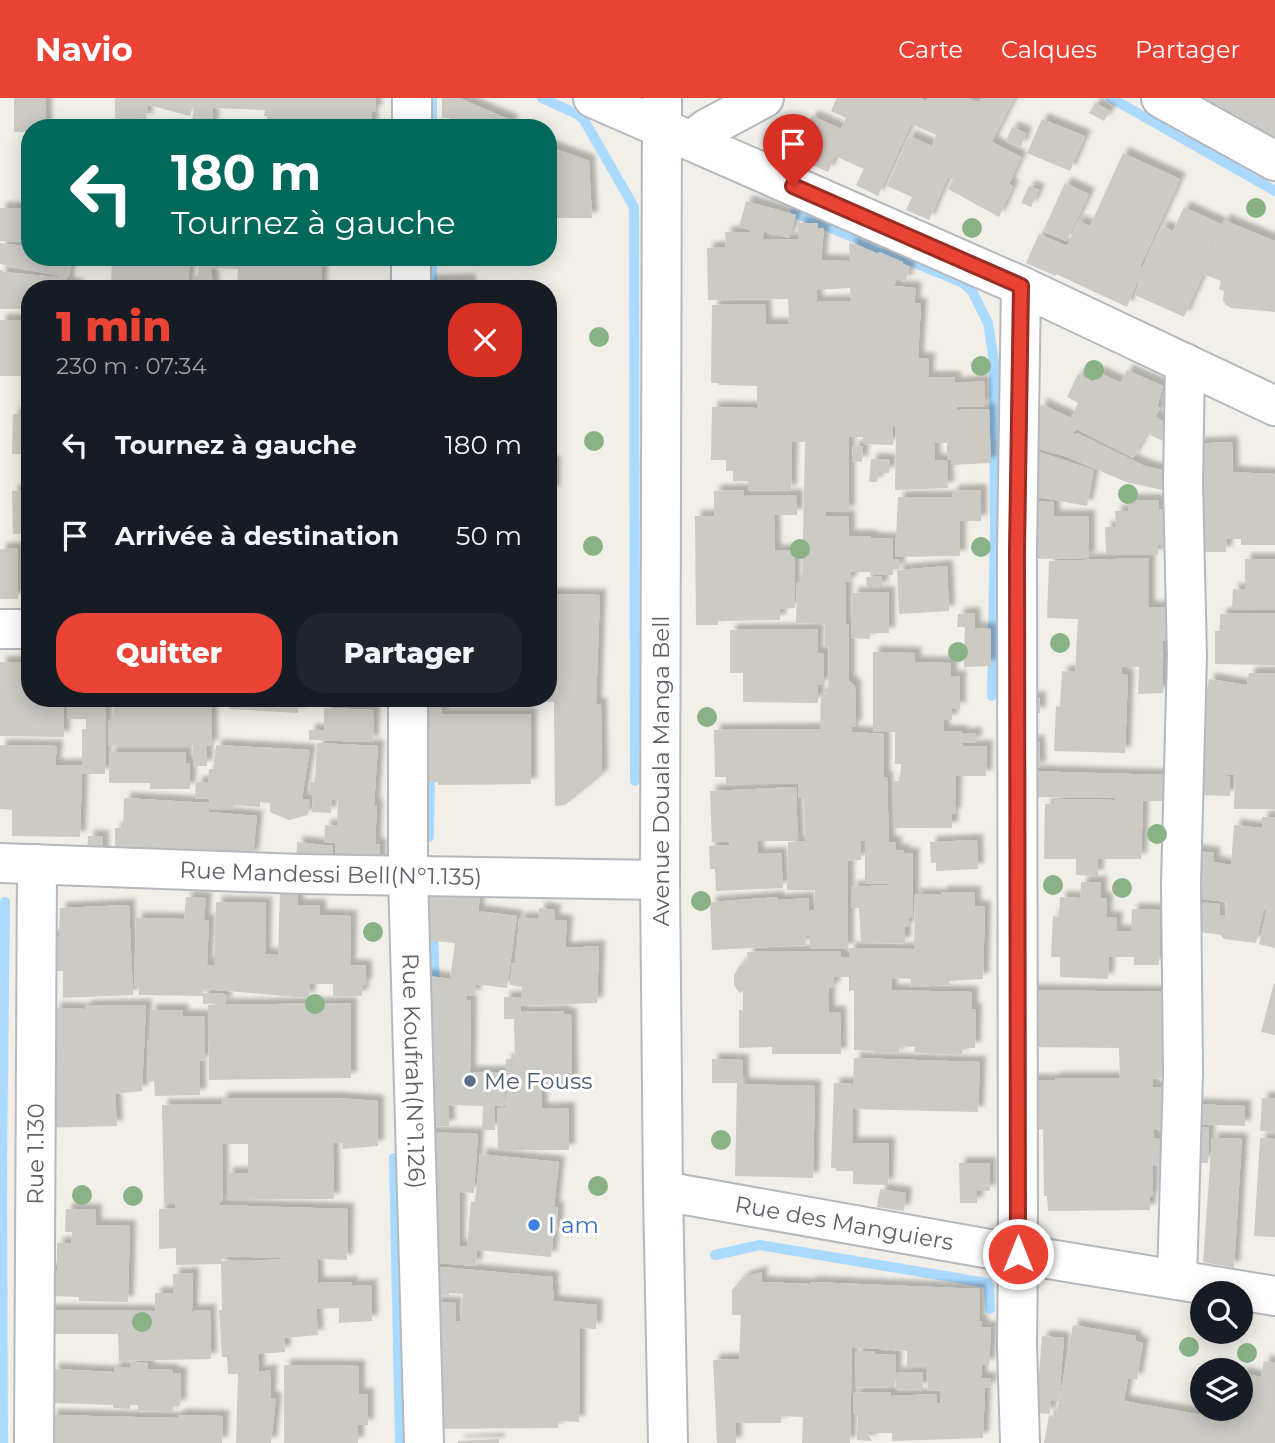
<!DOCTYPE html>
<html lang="fr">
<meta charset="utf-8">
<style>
body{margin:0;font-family:Montserrat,sans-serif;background:#20242c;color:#f1f3f6;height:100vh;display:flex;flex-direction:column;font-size:26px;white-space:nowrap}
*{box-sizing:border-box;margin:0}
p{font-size:23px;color:#9ea1a6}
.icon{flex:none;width:38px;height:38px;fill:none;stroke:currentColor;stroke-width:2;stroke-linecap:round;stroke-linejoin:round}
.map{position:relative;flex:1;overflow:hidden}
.drawer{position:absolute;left:21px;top:182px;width:536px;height:427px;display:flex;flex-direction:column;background:#171b24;border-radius:28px;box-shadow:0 4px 18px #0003}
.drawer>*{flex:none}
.top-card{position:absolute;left:21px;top:21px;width:536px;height:147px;border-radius:28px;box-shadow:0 4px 18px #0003;background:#00695c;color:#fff;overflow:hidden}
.tools{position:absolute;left:1190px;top:1183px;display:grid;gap:14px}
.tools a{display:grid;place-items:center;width:63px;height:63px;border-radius:50%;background:#171b24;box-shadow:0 4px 18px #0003;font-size:35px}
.pin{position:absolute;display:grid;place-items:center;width:60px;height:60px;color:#fff;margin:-72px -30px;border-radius:50% 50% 50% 0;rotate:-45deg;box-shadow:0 0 7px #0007}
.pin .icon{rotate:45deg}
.me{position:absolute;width:77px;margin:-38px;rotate:0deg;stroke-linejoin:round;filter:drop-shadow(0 0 5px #0008)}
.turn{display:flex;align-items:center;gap:24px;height:147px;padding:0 35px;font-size:32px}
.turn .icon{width:91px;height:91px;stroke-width:2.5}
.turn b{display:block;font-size:49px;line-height:60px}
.round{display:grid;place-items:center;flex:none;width:74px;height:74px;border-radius:28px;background:#20242c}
.head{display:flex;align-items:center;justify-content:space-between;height:119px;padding:0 35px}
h1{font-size:42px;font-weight:800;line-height:52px;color:#ea4335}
.primary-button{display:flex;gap:14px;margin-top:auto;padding:14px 35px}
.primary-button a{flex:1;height:80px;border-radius:28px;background:#ea4335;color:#fff;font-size:28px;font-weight:800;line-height:80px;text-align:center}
.primary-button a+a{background:#20242c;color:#f1f3f6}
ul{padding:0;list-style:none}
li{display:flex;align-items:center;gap:21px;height:91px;padding:0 35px}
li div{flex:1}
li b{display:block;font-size:26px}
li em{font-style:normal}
header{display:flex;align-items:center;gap:42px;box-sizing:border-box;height:98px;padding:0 35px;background:#ea4335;color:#fff}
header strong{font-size:33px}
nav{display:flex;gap:38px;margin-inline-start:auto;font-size:24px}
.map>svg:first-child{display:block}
</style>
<header>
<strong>Navio</strong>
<nav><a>Carte</a><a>Calques</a><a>Partager</a></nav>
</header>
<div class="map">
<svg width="1275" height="1345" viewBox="0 0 1275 1345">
<defs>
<filter id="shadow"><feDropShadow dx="6" dy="-6" stdDeviation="2" flood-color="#0004"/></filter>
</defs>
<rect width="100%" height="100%" fill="#f1efe8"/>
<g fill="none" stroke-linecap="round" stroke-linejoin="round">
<path stroke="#aadaff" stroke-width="10" d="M542,0l37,17 5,5 50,87 1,574
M1111,0l164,93
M432,30v-30
M795,115l168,70 9,8 16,32 6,38 1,164 -3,171
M432,159v32
M429,739l1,-69
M433,832l2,61
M394,1060l6,285
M715,1157l45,-10 227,38 2,4 1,22
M3,1345l-1,-274 3,-267"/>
</g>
<path fill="#cccac5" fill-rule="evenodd" filter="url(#shadow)" d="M14,0h32v30h-16v4h-16z
M115,0h261v14h-4v16h-49v-8l-3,-1 -1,9h-56v-7h4v-5h-3l1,-6 -52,-2 -1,20h-21l3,-21 -1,-1 -3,10 -42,-11 -2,15 -10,-2v7l7,1v2h-13l1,-4 -16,1z
M442,0h17l54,23 -4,7h-66l1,-4h6v-6h-8z
M837,0h86l-1,2 5,1 1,-3h39l11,4 4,-4h32l-22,44 29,15 -12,27 4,2 -14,31 -51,-28 5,-10 -5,-2 -19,43 -23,-10 6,-13 -25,-11 22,-50 23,10 4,-11 -25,-11 -33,72 -22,-11 8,-16 -29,-13 -7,16 -37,-16 21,-40 29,13 5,-11 -15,-7z
M1175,0h100v52z
M1095,5l15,8 -6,10 -15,-8z
M1042,21l43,17 -15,35 -43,-18z
M1012,29l14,6 -5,14 -15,-6z
M548,48l41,15 3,57h-44z
M1123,55l57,26 -40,88 2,1 20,-42 11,5 11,-24 37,17 -11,24 1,1 13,-29 51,21v71l-44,-4 -5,-3 -3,-5 1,-9 -5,-2 2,-8 -18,-7 -19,43 -49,-22 5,-12 -3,-1 -10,25 -71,-33v2l-30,-13 13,-29 28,12 11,-25 12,5z
M23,76h7v68l-30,-1v-33h22z
M1065,85l24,11 -23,47 -23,-10z
M1029,88l10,4 -8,17 -10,-4z
M746,103l50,14 -7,23 -25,-7 -2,9 36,-1v-16h20v5h6l-3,32 29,1 -1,-19 29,12 1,-2 24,10v2l7,3 -5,15 -8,-3 -3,7 22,2 -2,15 7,1 -3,54 11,1 -1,18h27v6l29,-2 1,26h-28v3l32,-1 2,54 -40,2v-5h-4v-17h-13l1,17h12l1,28 -53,2 1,-63 -3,-2v20l-30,-1v-7h-14v75h-23v4h23v20h22v2l22,1v20h6v10h-6v6h-23l1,-3h-20v10h-5v42h3v57l6,5 1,41 -4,-1v6l32,2v43h3l2,65h7l-1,8h9v4l9,-1v65h-4v9h-4v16l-44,1 -2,-36h-7l-1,-21 54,-3h-40v-43h-5l1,19 -13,1v88h-38v-13h-4l-1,9 -93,5 -2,-48 68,-5v3l31,-2v12l5,1 1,-21h-28l1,-48 18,-1h-1l-1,-43h-6v-14h-72v-7h-11l-1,-47 106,-1 1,-36 7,1 1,-47h-4v-23l-29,-1 1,-41h5l3,-140h-13l-1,49 -43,-1v-9h-15v-10h-7v-11h-15l1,-53 45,1v-22l-38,-1v-2h-8l1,-78 53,-1 1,20h23l-1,-25 -80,1 -1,-52 19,-1 -1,-15h25l1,-2 -12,-3zM850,190l1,13 -34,1v-12z
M0,145l30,4v10h31l12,3 -5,18 -68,-14z
M112,159h78l-2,32h-77z
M193,159h129l-1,32h-84l1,-20 -26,-1 -1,9h2v12h-19v-14l4,1 1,-11 -6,-1z
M0,172h3v2l64,6 -1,2h3v4l9,1 -1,4h-47v20h-30z
M470,182v9h-42v-8z
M0,222h30v56h-30z
M1127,272l36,16 -6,21 3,1 -5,9 10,5v20l-17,-8 6,-15 -21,39 -57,-29 -3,4 3,2 1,-2 68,33 21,5 -4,19 -36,-8 -59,-25 -38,-11 12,-42 30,14 7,-15 -11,-6 11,-23 15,8 5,-10 23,11z
M13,316h17v40h-18z
M1232,344l1,30 42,2v71h-34v-6h-14l-1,13h-28l-12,-108z
M853,348l10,1 -1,15 -10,-1z
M1030,351l64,21 -7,36 -66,-12z
M871,361l19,1 -1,13h-11l-1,9h-8z
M548,364h6v30h-6z
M30,392v43l-17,1 -1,-43z
M744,392v6l53,-1v20h-23l1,36 19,-1 1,58 -15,1v11l-62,1v4h-22l-1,-109h19v-25z
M981,392v31h-21v35l-65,1 3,-60h54v-6z
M1128,402h31v9h5v36h-6v10h-52l-1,-28h11l-1,-16h13z
M1054,403v15h35v42l-61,1 -2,-57z
M17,450l1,51h-18v-50z
M1149,460v49h17v34h-3v52l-25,1 1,-27h-17l-1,7h7l-3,79 -71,-2 2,-45 4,1 2,-36 13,1 3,-53 -31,-1 2,-57z
M1245,461h30v51h-43l1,-21 12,1z
M947,468l2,45 -50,3 -2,-44z
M882,478v12h-15l-1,-11z
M889,494v41h-19v6l-19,-1 1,-45z
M548,496l52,1 -4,109h5l1,71 -37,30 -10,1 -1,-104h-9l-1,-4h4z
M974,515l1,15 16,1v37l-27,1 1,-40h-8l1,-13z
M1275,515v52l-60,-1v-33h5v-17z
M818,531l-1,24h7v32h-6v18l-75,-1v-29h-13v-43z
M873,554l42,1v9l36,1v14l9,-1v33l-8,-1v12h-9l1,11h18v3l14,-1v9l-13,1v3h24l-1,30h-30l-1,38h-3v14h-58v-47h6l1,-17h-6v-32h-22z
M0,564l30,1v35h34v39l-64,-1z
M1249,575h26v136h-41l1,-34 -44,-1 18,-95 38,6z
M1040,599v16h-12v-15z
M67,600h39l-1,76h-23l-2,63 -68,-1v-26l-12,-1v-64l57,1 -2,19h27v-36h4v-10h-19z
M114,600h97l1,48h-5v20h-14v-20h-85v-26h6z
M229,600h69v15l-69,-4z
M422,600h78v4l-59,-1 1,13h89v70l-93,1v-3h-20z
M324,610l50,2 -1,32 -64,-2v-10h15z
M1039,643l1,27h-12v-26z
M317,645l61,3 -4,59 3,1 -2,38h5v24l-46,-2 2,-23 -12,-1 1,-17 12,1 1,-26h-6l-1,13 -19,-1 1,-18h-4l1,-12h5z
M216,647l94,5 -8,49 8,1 -2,15 -19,5 -19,-8v-9l-10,-1v5l-26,-2 -2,5 -23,-1v3l48,4 -4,40 -138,11v-39h8l1,-30 85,5v-4l-14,-1 1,-16h12l1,-13h4z
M109,654h77v11h4v26h-40v-6h-41z
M1027,673l139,4 -1,26h-22l-2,58h-43v17l-22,-1v-16h-32l1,-55h9v-5l60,1v-2l-87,-1z
M1188,677l42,1v20l-29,-1z
M796,689l2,54h-40v13l23,-1 2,35 -67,3 -1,-22h-5l-1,-23 20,-1v-3l10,-1 -27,1 -2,-51z
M1262,719h13v131l-16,-4 9,-34 -4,-1 -8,34 -32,-4 -3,-4 -35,-5 1,-29 33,3 -1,11 6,1 2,-14 -40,-5 2,-47 25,3v9l17,3 3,-40 28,3z
M88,738h15v20h-16z
M977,742l1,29 -42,2v-8h-5l-1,-21z
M297,744l36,4 -1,26 -36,-1z
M1081,784h20v16l6,1 -1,18 11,1 -1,13h15l1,-22 28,1 -1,55h-25v-8h-25l-1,22 -48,-2v-20h-9l2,-41 6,1 1,-20 20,1z
M280,792l18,1v14h22v10l31,1 -1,49 16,1v19h-3l-1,11h-29v-12h-23l-1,14 -106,-9v7l-64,-1v-9h-5l2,-68 48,1 2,-22 20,1 -2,22h5l-2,45h7l2,-63 50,1 -1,51 13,1z
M427,792l53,6 -2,15 39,5 -10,72 -31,-4 -1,12 -8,-1 -1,5h5l-1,72h35v34h-10v24h-13l1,-24 -34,-1v21l-25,1v-152l26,4 5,-36 -33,-3z
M941,794h34v14l10,1 -2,72 -34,2 1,4 -40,2 1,-8 -19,-1 -1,12 81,2v17h4l-1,39h-13v7l-48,-2 1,-6 -16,-1v8h-26l1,-3 -20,-1v-60l-5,1v-14h-15v11h-5v24h11l1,42h-69v-7l-33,1v-38h4v-19l-3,2 -3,-3 -3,-6v-8l4,-9 10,-6 -1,-9 94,-1v6h8v-9l65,1 1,-55 26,1z
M129,807l4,90 -70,3v-27h-14v-35h10l1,-28z
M539,810l16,2 -1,10 13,1 -2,27 34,-2 -2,57 -76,3v6l43,-1v3h7l1,70 -31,2 1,23 27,-1v42h-71l-1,-42h9v-49h9l-1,-40h-10v-22h17l1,-10 -12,-2 2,-22 4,1 3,-46 19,1z
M1274,885l1,1v51l-14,-3z
M1028,892l139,2 -1,87 -13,-1 -1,9h15l-1,43 -12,-1 -1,9h12v28l-12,-1 -1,32h-2v13l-102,1 -1,-15h-3l-1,-67 -13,1v-50h25v-2h65l-1,-30 -90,-1z
M203,895l22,1 1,9 -23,1z
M351,905v75l-142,2 -1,-75z
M146,907l-4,86 -27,3 2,32 -79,2 17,-120 30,1v-3z
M150,912h33l-1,6h22l1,44 -5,1v34l-45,1 -1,-15 -6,1 -1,-42h3z
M854,960l126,4 -2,50 -125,-3 -1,34h37l-1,42 -35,-1v-13h-17v-3h-5l3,-85 19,1z
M712,961l31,1v24l72,2 -2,92 -78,-2 2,-93h-25z
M221,1000h116l41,3v45l-36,3 1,-6 -10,-1 1,57 -107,1v-27h21v-29h-26l1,58h-3v3l128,4 -1,51 -30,-1 1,24 34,-1v4l19,-1 1,36 -33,2v-15l-22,1 -1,-2 2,28 -34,3 1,14 -27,2 1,18 12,-2 -1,28h6l-5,45h-35l2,-69h-10l-1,-17h-5l-3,-47h3l-1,-46 -45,1v-17l-17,1v-40l17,-1 -1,-5h-11l-2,-98 59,-1zM221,1158l91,3 -91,2z
M1262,1000h13v34l-15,-1z
M1188,1006l57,2v20l-58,-2z
M1189,1029l20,1 -1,35 -20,-1z
M422,1034l56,2 -4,59 -14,-1 -1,54h8l4,-45 4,1 5,-48 79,8 -5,45h4l-1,24 -3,-1 -3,27 -74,-7 -1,16 -48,-4z
M1212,1040l30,1 -8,129 -31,-6z
M1260,1040l15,1v98l-21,-1z
M959,1065h31v28h-13v12h-17z
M880,1091l26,4 -2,18 -27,-4z
M66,1111l30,1v15l34,1 -2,76 -49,-1v-4l-33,-1v-26h11v-27h14l1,-11h-7z
M430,1168l123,11 -1,13 2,1 -1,10 44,4 -1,24 -16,-1 -1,94 -21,-1v7l-128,1 4,-127 22,1 -1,18h5l3,-27 -14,-1v3l-27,-2z
M762,1174l-1,10 49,2 1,-2 169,7 -1,32h3v6h9l-2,38h-7l-1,13h10l-1,10h-5l-2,50 -91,3v-8h-25l5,8 -15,-1 1,-23 -5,-6v-18l38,-1v4l45,-2 1,9h3v-13l-12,1 -1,-24h-20v-16l-55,-4 -2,96h-48l1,-26 -22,-1v7h-45v20h-19l-4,-83 26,-1 2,-44h-9v-25l12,-13z
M193,1175l-1,38 18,-1 1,49 -92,2 -1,-27h-74l1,-24 110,1v-18h18v-19z
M1073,1227l63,11 -1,5 8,2 -6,37 -9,-2 -4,23 95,17 2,-9h20v-36l20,4 3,-16 11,2v80h-231l5,-28 7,2z
M1042,1238l22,2 -5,63h-8l-1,13 -14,-1z
M856,1253h19v3l21,1 -1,33 -40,-1z
M130,1264l18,1v6l25,1v3h8l-1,33h-7v6l-35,-1v-6h-8v4l-17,-1v-3l-60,-2v-34l61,3v-5l16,1z
M284,1267l75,1v28h9v31h-10v18h-74z
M922,1274l1,17h-27v-16z
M51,1317l127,3v-3l45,1 -1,27h-171z
M499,1341v4h-41v-2z"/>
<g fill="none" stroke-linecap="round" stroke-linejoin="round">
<g stroke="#b5b8bc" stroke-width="42">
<g id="minor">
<path d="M593,0l428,188 254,120"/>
<path d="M662,0l-2,782 3,311 5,252"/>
<path d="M1161,0l114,63"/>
<path d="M412,30v-30"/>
<path d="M691,43l15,-12 58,-31"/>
<path d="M411,191v-32"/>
<path d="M0,531h30"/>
<path id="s1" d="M408,600v177l16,568"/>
<path id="s2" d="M0,765l300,11 360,6"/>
<path id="s3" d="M663,1093l355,63 257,42"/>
<path d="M1177,1182l6,-207 -2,-190 6,-227 -4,-173 2,-120"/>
<path id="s4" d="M34,1345l3,-579"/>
<path d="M1020,1345l-3,-97 1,-92 -1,-703 4,-265"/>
</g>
</g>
<use href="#minor" stroke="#fff" stroke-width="38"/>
</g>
<g fill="#89b387">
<circle cx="1256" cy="110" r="10"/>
<circle cx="972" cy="130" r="10"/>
<circle cx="599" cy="239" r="10"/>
<circle cx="981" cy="268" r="10"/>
<circle cx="1094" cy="272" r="10"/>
<circle cx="594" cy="343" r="10"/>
<circle cx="1128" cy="396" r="10"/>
<circle cx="593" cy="448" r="10"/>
<circle cx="981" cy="449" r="10"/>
<circle cx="800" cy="451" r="10"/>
<circle cx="1060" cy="545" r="10"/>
<circle cx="958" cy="554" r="10"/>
<circle cx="707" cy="619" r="10"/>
<circle cx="1157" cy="736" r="10"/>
<circle cx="1053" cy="787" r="10"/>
<circle cx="1122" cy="790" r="10"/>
<circle cx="701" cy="803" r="10"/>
<circle cx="373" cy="834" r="10"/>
<circle cx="315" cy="906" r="10"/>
<circle cx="721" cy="1042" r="10"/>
<circle cx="598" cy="1088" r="10"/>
<circle cx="82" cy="1097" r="10"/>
<circle cx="133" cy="1098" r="10"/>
<circle cx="142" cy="1224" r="10"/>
<circle cx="1189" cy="1249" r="10"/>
<circle cx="1247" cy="1255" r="10"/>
</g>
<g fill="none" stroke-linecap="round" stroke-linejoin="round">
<g stroke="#982c22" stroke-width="18">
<path id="route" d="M793,88l228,100 -4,265 1,703"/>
</g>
<use href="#route" stroke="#ea4335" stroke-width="12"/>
</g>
<circle fill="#5c6f8a" stroke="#fff" stroke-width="2.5" cx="470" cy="983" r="7"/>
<circle fill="#3f7fe0" stroke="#fff" stroke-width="2.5" cx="534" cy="1127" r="7"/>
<g text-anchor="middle" stroke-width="6" stroke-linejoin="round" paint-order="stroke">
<g font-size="23" fill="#5f6368" stroke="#fff">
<text transform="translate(661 673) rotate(-90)" y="8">Avenue Douala Manga Bell</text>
<text dy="8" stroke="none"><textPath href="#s2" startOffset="331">Rue Mandessi Bell(N°1.135)</textPath></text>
<text dy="8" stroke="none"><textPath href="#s1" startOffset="373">Rue Koufrah(N°1.126)</textPath></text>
<text dy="8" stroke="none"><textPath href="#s4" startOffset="289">Rue 1.130</textPath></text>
<text dy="8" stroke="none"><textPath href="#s3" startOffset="184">Rue des Manguiers</textPath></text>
</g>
<g font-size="23" fill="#4e5e75" stroke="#fff" text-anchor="start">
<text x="484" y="991">Me Fouss</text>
</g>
<g font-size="23" fill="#366cbe" stroke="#fff" text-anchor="start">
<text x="548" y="1135">I am</text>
</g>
</g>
</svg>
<div class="tools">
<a><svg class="icon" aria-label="search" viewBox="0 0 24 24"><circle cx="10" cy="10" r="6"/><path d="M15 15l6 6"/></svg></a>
<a><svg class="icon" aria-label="layers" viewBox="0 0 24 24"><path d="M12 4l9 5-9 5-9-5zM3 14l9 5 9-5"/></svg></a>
</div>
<div class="pin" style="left:793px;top:88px;background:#d93025"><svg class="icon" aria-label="arrive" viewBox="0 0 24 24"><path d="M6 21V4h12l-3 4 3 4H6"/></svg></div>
<svg class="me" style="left:1018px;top:1156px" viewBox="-20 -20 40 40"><circle r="17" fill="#ea4335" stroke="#fff" stroke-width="3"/><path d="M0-11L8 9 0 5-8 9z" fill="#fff"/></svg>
<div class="top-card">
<div class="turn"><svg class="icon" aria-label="left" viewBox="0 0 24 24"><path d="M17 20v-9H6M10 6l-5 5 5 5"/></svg><div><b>180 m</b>Tournez à gauche</div></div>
</div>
<section class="drawer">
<div class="head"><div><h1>1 min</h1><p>230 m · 07:34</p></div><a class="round" style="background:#d93025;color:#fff"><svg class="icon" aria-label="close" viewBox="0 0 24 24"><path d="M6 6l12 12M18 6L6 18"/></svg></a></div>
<ul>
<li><svg class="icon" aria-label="left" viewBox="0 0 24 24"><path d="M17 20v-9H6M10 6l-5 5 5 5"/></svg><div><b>Tournez à gauche</b></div><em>180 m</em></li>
<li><svg class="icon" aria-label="arrive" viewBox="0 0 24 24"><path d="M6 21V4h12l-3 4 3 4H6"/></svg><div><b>Arrivée à destination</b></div><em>50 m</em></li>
</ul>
<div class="primary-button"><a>Quitter</a><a>Partager</a></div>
</section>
</div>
